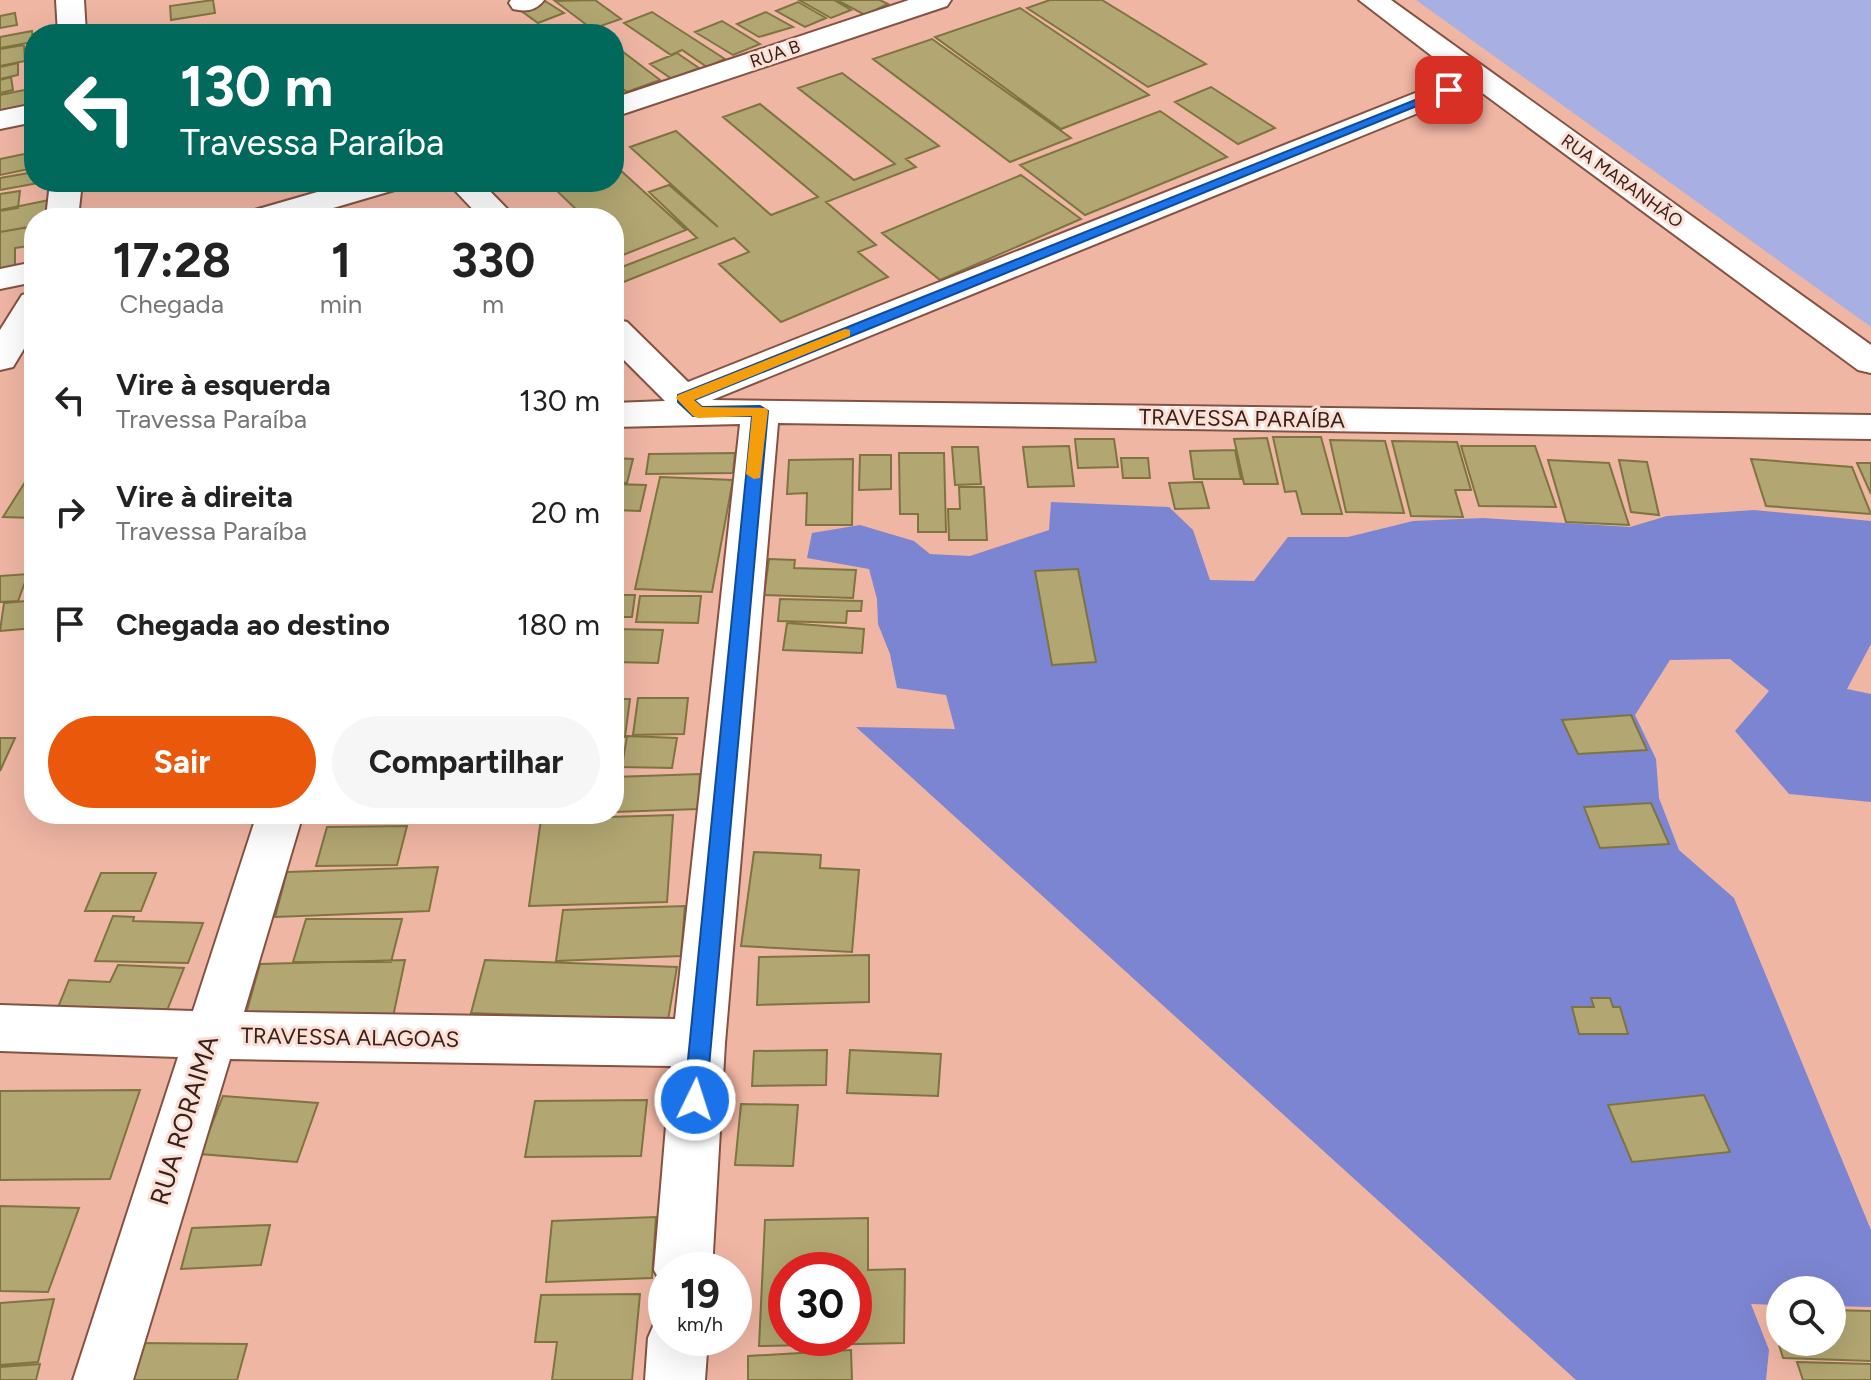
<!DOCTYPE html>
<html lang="pt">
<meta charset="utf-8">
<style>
body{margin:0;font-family:Figtree,sans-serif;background:#f6f6f6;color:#222;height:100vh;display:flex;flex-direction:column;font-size:30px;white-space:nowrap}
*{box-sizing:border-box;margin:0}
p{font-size:26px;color:#767676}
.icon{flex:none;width:44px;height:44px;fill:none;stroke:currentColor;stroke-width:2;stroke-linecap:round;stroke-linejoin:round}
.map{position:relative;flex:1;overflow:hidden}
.side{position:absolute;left:24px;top:208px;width:600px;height:616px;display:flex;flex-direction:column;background:#fff;border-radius:32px;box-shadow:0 8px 32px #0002}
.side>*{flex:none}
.top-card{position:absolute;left:24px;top:24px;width:600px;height:168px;border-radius:32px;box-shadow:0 8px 32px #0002;background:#00695c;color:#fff;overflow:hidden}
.controls{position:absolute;left:1766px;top:1276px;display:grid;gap:16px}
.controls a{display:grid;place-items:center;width:80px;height:80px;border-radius:50%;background:#fff;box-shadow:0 8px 32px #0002;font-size:40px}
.speed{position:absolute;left:648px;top:1252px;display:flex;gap:16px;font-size:40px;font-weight:700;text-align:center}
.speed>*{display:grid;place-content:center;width:104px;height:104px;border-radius:50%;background:#fff;box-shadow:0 8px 32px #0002;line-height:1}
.speed small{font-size:20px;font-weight:400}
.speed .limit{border:12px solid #d22;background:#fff;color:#111}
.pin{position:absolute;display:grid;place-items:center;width:68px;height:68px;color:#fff;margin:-34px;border-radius:16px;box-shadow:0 4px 12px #0006}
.me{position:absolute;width:88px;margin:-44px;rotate:4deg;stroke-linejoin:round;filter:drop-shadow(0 0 6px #0008)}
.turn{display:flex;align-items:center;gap:28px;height:168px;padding:0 24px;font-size:36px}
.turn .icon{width:104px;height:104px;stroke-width:2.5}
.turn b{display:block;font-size:56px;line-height:68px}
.eta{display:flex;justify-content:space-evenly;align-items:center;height:136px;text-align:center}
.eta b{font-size:48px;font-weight:700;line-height:56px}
.button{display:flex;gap:16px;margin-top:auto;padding:16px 24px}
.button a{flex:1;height:92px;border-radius:48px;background:#ea580c;color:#fff;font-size:32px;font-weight:700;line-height:92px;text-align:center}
.button a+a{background:#f6f6f6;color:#222}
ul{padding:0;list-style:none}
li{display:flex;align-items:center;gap:24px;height:112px;padding:0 24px}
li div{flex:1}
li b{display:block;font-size:30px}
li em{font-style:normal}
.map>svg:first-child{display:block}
</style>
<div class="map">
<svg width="1871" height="1380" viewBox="0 0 1871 1380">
<rect width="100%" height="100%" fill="#f0b6a4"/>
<path fill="#a7afe3" d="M1416,0h455v327z"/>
<path fill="#7c85d1" d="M1051,502l118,5 24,23 17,50 44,1 34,-44h60l65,-16 70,-3 147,9 37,-11 87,-6 117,11v123l-24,45 24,5v108l-82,-8 -54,-63 34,-40 -39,-32 -60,1 -35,55 21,44 3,39 20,52 55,48 137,332v77l-39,-1v-16h-52v15l-29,-1 18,46 -3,30h-190l-720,-653 99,2 -9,-34 -49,-7 -7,-34 -12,-30 -1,-25 -8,-30 -62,-11 5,-25 48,-8 54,16 16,13 40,2 79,-26z"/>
<path fill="#b2a772" stroke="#7f7440" stroke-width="2" fill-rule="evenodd" d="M213,0l2,13 -44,7 -1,-14z
M595,0l26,19 -29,10 -37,-28z
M799,0h35l17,10 -20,8z
M837,0h43l8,4 -23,11z
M1050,0h52l104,64 -58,23 -121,-79z
M545,1l19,12 -26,10 -18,-13z
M798,2l28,16 -21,9 -29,-16z
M1020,8l129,87 -88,34 -126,-92z
M652,12l73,47 -18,8 -25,-17 -11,5 -47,-32z
M766,12l27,15 -34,10 -22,-13z
M15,13l2,12 -17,3v-12z
M722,21l38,23 -27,11 -38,-23z
M32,31l1,11 -33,6v-11z
M932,39l139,99 -61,24 -137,-103z
M24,45l1,16 -25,5v-17z
M614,45l46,35 -33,12 -13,-10z
M677,53l22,15 -27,11 -22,-15z
M18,63v12l-18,4v-12z
M842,73l97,73 -33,13 10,8 -90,35 50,43 -18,7 30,25 -107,45 -62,-58 30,-12 -15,-14 -113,45 -7,-8v-5l83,-32 -48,-46 20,-7 49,42 -88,-80 46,-16 95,84 47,-18 -95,-80 37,-13 94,76 41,-16 -97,-76z
M11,77l2,13 -13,3v-13z
M1211,87l64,41 -37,16 -63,-42z
M34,88v20l-34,7v-20z
M1160,111l67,46 -142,58 -65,-50z
M34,152v16l-34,7v-16z
M618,168l68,62 -63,25 -9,-9v-28h-29l-28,-27 24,-9h33v-12z
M34,172v10h10l-44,8v-12z
M1021,175l60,44 -141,61 -58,-47z
M20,191l-2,17 -18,3v-17z
M54,199l-3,19h-17v8l-34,6v-22z
M29,227v19l-14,2v19l-15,3v-38z
M1273,437h48l21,77h-40l-6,-23 -11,1z
M1267,438l11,46h-34l-10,-45z
M1075,439h39l4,28 -40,1z
M1330,440l55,1 19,72 -58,-1z
M1392,441l65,1 14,48h-16l8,27 -52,-1z
M1069,446l5,40 -46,1 -5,-40z
M1461,446h74l21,61 -77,-1z
M952,447h26l3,37 -26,1z
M1235,450l6,29h-47l-4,-28z
M735,453l-2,20 -87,1 3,-20z
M899,453h45l2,79h-28v-18h-18z
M860,455h31v34l-32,1z
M614,458l19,1 -6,24 -13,-1z
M1121,458h27l2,20h-27z
M853,459l-1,66h-46l1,-32 -20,1 2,-34z
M1751,459l101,8 19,47 -105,-8z
M1548,460l61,3 20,62 -63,-3z
M1619,460l28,2 12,53 -28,-3z
M1857,463h14v31z
M34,468v50l-31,-1z
M660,477l73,3 -21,112 -77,-3z
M1202,482l7,26 -34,1 -6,-26z
M614,484l32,1 -6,26 -26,-1z
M959,487h25l3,53h-38l-1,-31h12z
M769,559l26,1 -1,8 62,2 -3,28 -89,-3z
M1078,569l18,93 -44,3 -17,-94z
M28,574l-10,27 -18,1v-26z
M34,575v53l-34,3 4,-28 22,-2z
M614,595h21l-3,22h-18z
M640,596h61l-3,27 -62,-1z
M780,599l82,2 -1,10h-14l-1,12 -68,-2z
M787,623l77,6 -2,24 -79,-3z
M614,629l49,1 -5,33 -44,-1z
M638,698h50l-4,36 -51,1z
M614,699h16l-5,38h-11z
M1631,715l16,35 -69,4 -16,-34z
M627,736l50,2 -5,30 -50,-1z
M0,738h15l-15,33z
M700,774l-2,35 -84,3v-35z
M1651,803l18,41 -69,4 -16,-41z
M673,815l-6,87 -138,4 12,-87z
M407,826l-10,39 -81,1 11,-39z
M754,852l67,3 -1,13 39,2 -7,82 -111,-6z
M438,867l-9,44 -154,6 12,-45z
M101,873h55l-15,38h-56z
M685,906l-4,50 -125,5 7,-51z
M113,916l21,1 -1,4 70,2 -15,40 -93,-2z
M306,919h96l-11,43h-98z
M869,955v47l-112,3 2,-48z
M405,960l-12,57 -149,4 16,-57z
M485,960l192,7 -9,53 -197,-7z
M118,965l66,3 -20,50 -109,-3 14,-35 41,2z
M1591,998h19l3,9h7l8,27h-49l-7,-27h22z
M827,1050l-1,35 -74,1 2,-35z
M850,1050l91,4 -3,42 -91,-3z
M140,1090l-30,89 -110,1v-89z
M1704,1095l26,57 -98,10 -24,-57z
M223,1096l95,7 -21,59 -97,-8z
M647,1100l-6,56 -116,1 10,-56z
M741,1104l57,1 -5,61 -58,-1z
M0,1206l79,2 -31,84 -48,-1z
M656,1217l-4,61 -106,4 6,-61z
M868,1218v52l37,-1 -1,74 -145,3 6,-126zM786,1270h68v68h-68z
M270,1225l-9,40 -80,4 11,-41z
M640,1294l-8,86h-80l5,-38h-22l6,-47z
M54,1299l-16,63 -38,3v-62z
M1832,1310l39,1v50l-88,-3 -7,-23h4v7h52z
M138,1343l109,1 -10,36h-111z
M851,1350l1,30h-104v-24z
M1797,1362l74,2v16h-68z
M40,1364l-4,16h-36v-13z"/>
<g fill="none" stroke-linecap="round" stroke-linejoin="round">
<g stroke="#845243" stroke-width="4">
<path id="minor" d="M56,0h28l2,34h-28z
M511,0h33c-8,11 -19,12 -31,9l-4,-6z
M909,0h42l-4,6 -333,111v-19z
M1359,0h32l480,345v28l-13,-3 -381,-281 -765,311 1159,15v24l-1093,-16 -53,620 -13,227h-46v22l-12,-22 17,-204 -441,-7 -97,321h-60l105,-323 -178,-6v-46l193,6 64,-197h46l-59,198 431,7 65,-595 -126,3v-24l51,-2 -51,-51v-31l13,3 61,60 770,-306z
M34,104v18l-34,7v-18z
M50,182h32l-4,36h-32z
M352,182h51l-5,7 -99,29h-52l4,-7z
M447,182h34l35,36h-35z
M34,262v20l-34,7v-20z
M34,292v40l-21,35 -13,3v-40l22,-35z
M666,1313v25h42l-3,42h-60l3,-42 9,-21z"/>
</g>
<use href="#minor" fill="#fff" fill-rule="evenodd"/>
</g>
<path fill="#1a73e8" stroke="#114b97" stroke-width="2" d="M1445,88l11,2 -762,310 8,7 58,-1 8,5 -62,689 -3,7 -8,3 -7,-3 -4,-7 68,-684h-59l-15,-14v-7z"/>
<path fill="#f59e0b" d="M845,329l5,1v6l-156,64 8,7 64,1 2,3 -8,67 -6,1 -8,-5 6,-58 -54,2 -5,-2 -17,-18 2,-3z"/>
<g text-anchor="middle" stroke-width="6" stroke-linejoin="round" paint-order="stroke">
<g font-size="18" fill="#37221b" stroke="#fddfd5">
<text transform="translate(775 54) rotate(-19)" y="6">RUA B</text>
<text transform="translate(1622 181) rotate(36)" y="6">RUA MARANHÃO</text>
</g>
<g font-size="22" fill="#37221b" stroke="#fddfd5">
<text transform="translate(1242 418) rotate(1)" y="8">TRAVESSA PARAÍBA</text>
<text transform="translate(350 1037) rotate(1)" y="8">TRAVESSA ALAGOAS</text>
</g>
<g font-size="26" fill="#37221b" stroke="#fddfd5">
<text transform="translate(184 1120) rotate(-73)" y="9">RUA RORAIMA</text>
</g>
</g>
</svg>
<div class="controls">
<a><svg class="icon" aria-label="search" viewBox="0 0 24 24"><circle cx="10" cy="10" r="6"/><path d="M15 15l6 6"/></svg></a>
</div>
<div class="speed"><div>19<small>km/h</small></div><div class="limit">30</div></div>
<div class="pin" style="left:1449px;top:90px;background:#d93025"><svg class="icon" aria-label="arrive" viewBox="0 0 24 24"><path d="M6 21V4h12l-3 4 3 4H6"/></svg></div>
<svg class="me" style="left:695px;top:1100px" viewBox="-20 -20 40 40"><circle r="17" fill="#1a73e8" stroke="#fff" stroke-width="3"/><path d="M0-11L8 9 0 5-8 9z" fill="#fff"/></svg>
<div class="top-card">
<div class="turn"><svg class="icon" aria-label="left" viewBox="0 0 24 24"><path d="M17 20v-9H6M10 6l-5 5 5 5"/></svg><div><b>130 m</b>Travessa Paraíba</div></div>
</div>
<section class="side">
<div class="eta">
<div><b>17:28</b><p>Chegada</p></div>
<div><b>1</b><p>min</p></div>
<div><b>330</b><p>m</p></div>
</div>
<ul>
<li><svg class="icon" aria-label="left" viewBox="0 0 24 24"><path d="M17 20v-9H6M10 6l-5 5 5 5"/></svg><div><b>Vire à esquerda</b><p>Travessa Paraíba</p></div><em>130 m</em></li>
<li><svg class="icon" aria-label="right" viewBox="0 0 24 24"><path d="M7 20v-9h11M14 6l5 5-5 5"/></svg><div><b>Vire à direita</b><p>Travessa Paraíba</p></div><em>20 m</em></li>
<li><svg class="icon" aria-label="arrive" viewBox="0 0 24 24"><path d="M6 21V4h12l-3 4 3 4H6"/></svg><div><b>Chegada ao destino</b></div><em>180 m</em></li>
</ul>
<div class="button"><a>Sair</a><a>Compartilhar</a></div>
</section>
</div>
